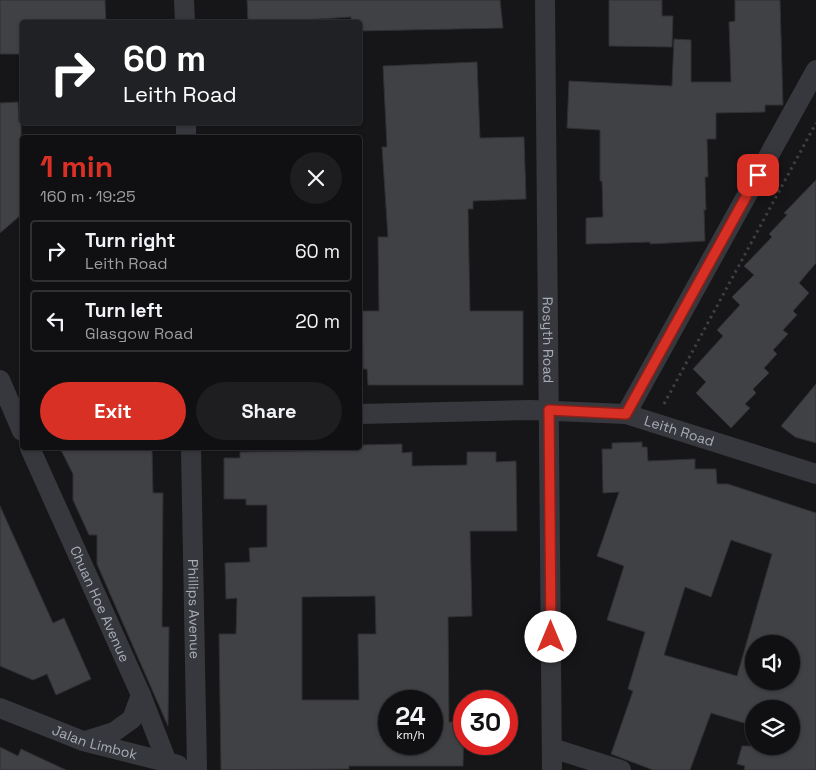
<!DOCTYPE html>
<meta charset="utf-8">
<style>
body{margin:0;font-family:"Space Grotesk",sans-serif;background:#1e1e20;color:#f1f3f6;height:100vh;display:flex;flex-direction:column;font-size:19px;white-space:nowrap}
*{box-sizing:border-box;margin:0}
p{font-size:16px;color:#9c9d9f}
.icon{flex:none;width:28px;height:28px;fill:none;stroke:currentColor;stroke-width:2;stroke-linecap:round;stroke-linejoin:round}
.map{position:relative;flex:1;overflow:hidden}
.side{position:absolute;left:20px;top:135px;width:342px;height:315px;display:flex;flex-direction:column;background:#101012;border-radius:5px;box-shadow:0 1px 4px #0004,0 0 0 1px #303032}
.side>*{flex:none}
.hud{position:absolute;left:20px;top:20px;width:342px;height:105px;border-radius:5px;box-shadow:0 1px 4px #0004,0 0 0 1px #303032;background:#202124;color:#fff;overflow:hidden}
.controls{position:absolute;left:745px;top:635px;display:grid;gap:10px}
.controls a{display:grid;place-items:center;width:55px;height:55px;border-radius:50%;background:#101012;box-shadow:0 1px 4px #0004,0 0 0 1px #303032;font-size:25px}
.speed{position:absolute;left:378px;top:690px;display:flex;gap:10px;font-size:25px;font-weight:700;text-align:center}
.speed>*{display:grid;place-content:center;width:65px;height:65px;border-radius:50%;background:#101012;box-shadow:0 1px 4px #0004,0 0 0 1px #303032;line-height:1}
.speed small{font-size:12px;font-weight:400}
.speed .limit{border:8px solid #d22;background:#fff;color:#111}
.pin{position:absolute;display:grid;place-items:center;width:42px;height:42px;color:#fff;margin:-21px;border-radius:10px;box-shadow:0 2px 8px #0006}
.me{position:absolute;width:55px;margin:-28px;rotate:0deg;stroke-linejoin:round;filter:drop-shadow(0 0 4px #0008)}
.turn{display:flex;align-items:center;gap:18px;height:105px;padding:0 20px;font-size:22px}
.turn .icon{width:65px;height:65px;stroke-width:2.5}
.turn b{display:block;font-size:35px;line-height:42px}
.round{display:grid;place-items:center;flex:none;width:52px;height:52px;border-radius:26px;background:#1e1e20}
.head{display:flex;align-items:center;justify-content:space-between;height:85px;padding:0 20px}
h1{font-size:30px;font-weight:700;line-height:38px;color:#d93025}
.button{display:flex;gap:10px;margin-top:auto;padding:10px 20px}
.button a{flex:1;height:58px;border-radius:30px;background:#d93025;color:#fff;font-size:20px;font-weight:700;line-height:58px;text-align:center}
.button a+a{background:#1e1e20;color:#f1f3f6}
ul{padding:0;list-style:none}
li{display:flex;align-items:center;gap:15px;height:62px;margin:0 10px 8px;padding:0 10px;border:2px solid #303032;border-radius:5px}
li div{flex:1}
li b{display:block;font-size:19px}
li em{font-style:normal}
.map>svg:first-child{display:block}
</style>
<div class="map">
<svg width="816" height="770" viewBox="0 0 816 770">
<rect width="100%" height="100%" fill="#161618"/>
<path fill="#404145" stroke="#303034" fill-rule="evenodd" d="M0,0h105l1,22h-84v32h-22z
M247,0h253l3,28 -143,3v-9h-9v-5l-48,3v2h-55z
M609,0h53v16h11l-1,31 -63,-1z
M735,0h45l3,105h-18v7l-49,1v26h-9l1,38h-3l1,33h-2l1,31 -55,3v-2l-64,2v-26l17,-1 -1,-36h-2v-51l-33,-2 2,-47 103,5 2,-47 17,1v42h40l-2,-60 6,-1z
M477,62l3,76 44,-1 2,62 -53,2v8h-5l2,102h53v74h-155l-1,-16h-4l-1,-58h17l-1,-74h10l-6,-90h5l-4,-81z
M18,102l1,20h2l1,92 -22,19v-130z
M816,180v83l-17,20 10,10 -16,18 4,4 -14,15 5,4 -15,16 4,4 -13,14 5,5 -16,16 3,4 -11,11 5,4 -19,20 -35,-35 10,-11 -13,-13 30,-33 -6,-6 23,-25 -8,-8 22,-22 -10,-9 28,-29 -3,-3 18,-19 -3,-2z
M816,384v59l-21,-6 -14,-11z
M642,442v5h5l1,14 47,-2v10h21l1,15h11l88,29v257h-72l1,-4 -8,-2 5,-18h49v-37h-37v17l-43,-13 -21,57h-37l-42,-16 22,-63 -5,-2 17,-57 -38,-12 17,-54 -27,-10 22,-64 -16,1 -1,-44h10v-6zM731,540l41,14 -35,122 -73,-21 21,-68 26,10zM754,644h37v37h-37z
M402,444v9l10,-1v14l55,-1v-13h29v10l20,-1 1,70h-47l2,85 -24,1 1,105h15l-1,44h-114v3l-128,1 -2,-136h17l1,-36 -11,1 -1,-36 25,-1 -1,-14 18,-1v-42h-21v-6h-22v-41h16v-6l119,-2 1,-5zM375,596l1,38h-18l1,66h-57v-103zM389,701h42v43h-42z
M60,448h71v2h21l1,43h10l-1,134h7l-1,99 -71,-162v-29h-8l-16,-35v-26z
M0,506l53,117 11,-5 27,61 -35,16 -9,-21 -14,6 -33,-14z
M0,747l18,9 3,-7 45,21h-66z"/>
<g fill="none" stroke-linecap="round" stroke-linejoin="round">
<path stroke="#3d3f44" stroke-width="3" stroke-dasharray="2.5 4" stroke-linecap="butt" d="M664,404l152,-281"/>
<g stroke="#37383d" stroke-width="20">
<path d="M184,0l1,22"/>
<path id="s1" d="M545,0l7,770"/>
<path d="M186,122v16"/>
<path d="M0,380l22,51"/>
<path id="s2" d="M360,414l171,-4 95,4 190,60"/>
<path d="M626,414l190,-344"/>
<path id="s3" d="M30,448l111,247 29,75"/>
<path id="s4" d="M191,448l6,322"/>
<path id="s5" d="M0,708l83,33 95,24"/>
<path d="M85,741l29,-9 18,-13 9,-24"/>
<path d="M552,748l69,22"/>
</g>
</g>
<g fill="none" stroke-linecap="round" stroke-linejoin="round">
<g stroke="#8d1f18" stroke-width="12">
<path id="route" d="M551,637l-2,-227 77,4 132,-239"/>
</g>
<use href="#route" stroke="#d93025" stroke-width="9"/>
</g>
<g text-anchor="middle" stroke-width="4" stroke-linejoin="round" paint-order="stroke">
<g font-size="14" fill="#a8adb8" stroke="#111113">
<text dy="5" stroke="none"><textPath href="#s1" startOffset="340">Rosyth Road</textPath></text>
<text dy="5" stroke="none"><textPath href="#s2" startOffset="322">Leith Road</textPath></text>
<text dy="5" stroke="none"><textPath href="#s3" startOffset="171">Chuan Hoe Avenue</textPath></text>
<text dy="5" stroke="none"><textPath href="#s4" startOffset="161">Phillips Avenue</textPath></text>
<text dy="5" stroke="none"><textPath href="#s5" startOffset="101">Jalan Limbok</textPath></text>
</g>
</g>
</svg>
<div class="controls">
<a><svg class="icon" aria-label="sound" viewBox="0 0 24 24"><path d="M4 9h4l5-4v14l-5-4H4zM17 9q2 3 0 6"/></svg></a>
<a><svg class="icon" aria-label="layers" viewBox="0 0 24 24"><path d="M12 4l9 5-9 5-9-5zM3 14l9 5 9-5"/></svg></a>
</div>
<div class="speed"><div>24<small>km/h</small></div><div class="limit">30</div></div>
<div class="pin" style="left:758px;top:175px;background:#d93025"><svg class="icon" aria-label="arrive" viewBox="0 0 24 24"><path d="M6 21V4h12l-3 4 3 4H6"/></svg></div>
<svg class="me" style="left:551px;top:637px" viewBox="-20 -20 40 40"><circle r="19" fill="#fff"/><path d="M0-13L10 11 0 6-10 11z" fill="#d93025"/></svg>
<div class="hud">
<div class="turn"><svg class="icon" aria-label="right" viewBox="0 0 24 24"><path d="M7 20v-9h11M14 6l5 5-5 5"/></svg><div><b>60 m</b>Leith Road</div></div>
</div>
<section class="side">
<div class="head"><div><h1>1 min</h1><p>160 m · 19:25</p></div><a class="round"><svg class="icon" aria-label="close" viewBox="0 0 24 24"><path d="M6 6l12 12M18 6L6 18"/></svg></a></div>
<ul>
<li><svg class="icon" aria-label="right" viewBox="0 0 24 24"><path d="M7 20v-9h11M14 6l5 5-5 5"/></svg><div><b>Turn right</b><p>Leith Road</p></div><em>60 m</em></li>
<li><svg class="icon" aria-label="left" viewBox="0 0 24 24"><path d="M17 20v-9H6M10 6l-5 5 5 5"/></svg><div><b>Turn left</b><p>Glasgow Road</p></div><em>20 m</em></li>
</ul>
<div class="button"><a>Exit</a><a>Share</a></div>
</section>
</div>
